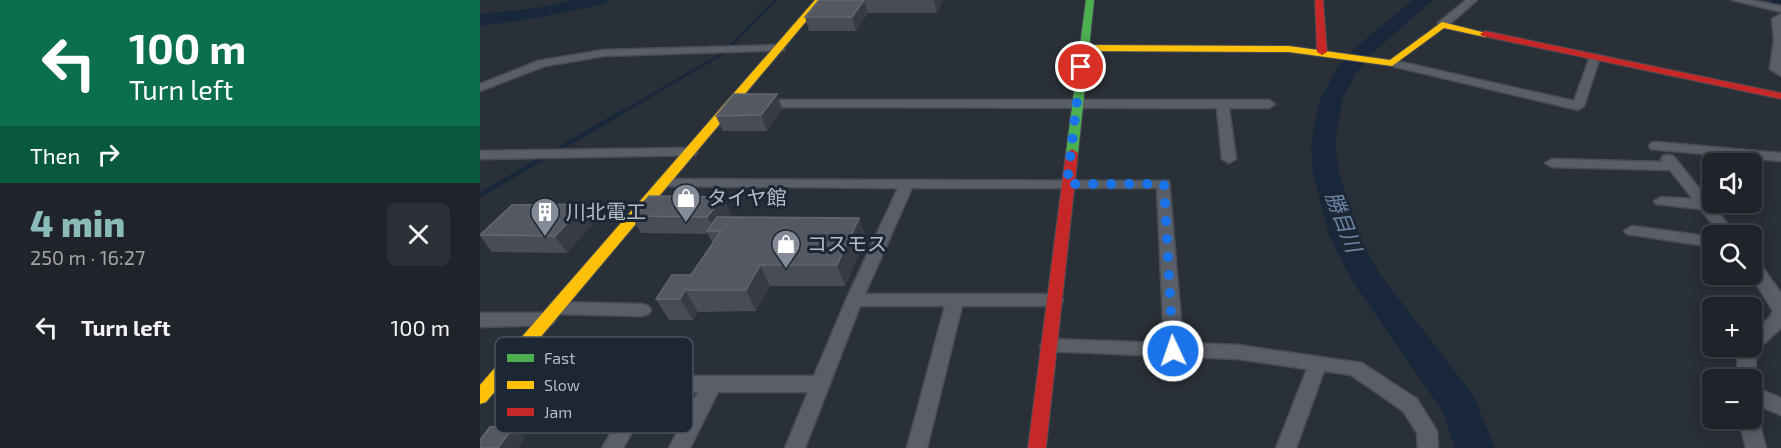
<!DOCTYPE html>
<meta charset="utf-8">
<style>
body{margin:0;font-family:"Exo 2","Noto Sans JP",sans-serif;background:#2d3036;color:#f1f3f6;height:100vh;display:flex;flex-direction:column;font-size:22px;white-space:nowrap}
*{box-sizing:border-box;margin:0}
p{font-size:20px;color:#a2a4a8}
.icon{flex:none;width:33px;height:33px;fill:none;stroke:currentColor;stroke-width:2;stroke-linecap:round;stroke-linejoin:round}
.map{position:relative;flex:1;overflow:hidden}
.details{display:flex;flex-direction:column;background:#20242a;width:480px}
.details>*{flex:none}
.guide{background:#0b6e4f;color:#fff;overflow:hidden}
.fabs{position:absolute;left:1222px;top:153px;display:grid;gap:12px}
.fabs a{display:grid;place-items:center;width:60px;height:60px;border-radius:9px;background:#20242a;box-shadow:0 3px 15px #0003,0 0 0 2px #3d4147;font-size:30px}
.pin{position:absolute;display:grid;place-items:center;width:51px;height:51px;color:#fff;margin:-26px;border:3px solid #fff;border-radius:50%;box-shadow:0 2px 6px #0007}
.me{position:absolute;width:66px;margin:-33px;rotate:357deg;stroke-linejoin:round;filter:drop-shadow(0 0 4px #0008)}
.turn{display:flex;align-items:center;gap:21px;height:126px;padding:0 30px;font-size:27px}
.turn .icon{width:78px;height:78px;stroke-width:2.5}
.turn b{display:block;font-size:42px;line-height:51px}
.then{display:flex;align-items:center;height:57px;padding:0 30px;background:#0003;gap:12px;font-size:22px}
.round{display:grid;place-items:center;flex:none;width:63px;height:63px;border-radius:9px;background:#2d3036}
.headline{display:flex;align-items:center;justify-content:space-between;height:102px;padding:0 30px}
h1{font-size:36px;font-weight:800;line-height:45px;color:#8bbbb9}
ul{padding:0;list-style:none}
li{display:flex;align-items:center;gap:18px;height:84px;padding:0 30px}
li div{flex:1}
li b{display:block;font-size:22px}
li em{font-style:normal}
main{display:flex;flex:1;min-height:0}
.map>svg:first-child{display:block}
</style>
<main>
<section class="details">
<div class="guide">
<div class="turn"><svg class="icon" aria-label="left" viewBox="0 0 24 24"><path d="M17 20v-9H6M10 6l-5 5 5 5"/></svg><div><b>100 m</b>Turn left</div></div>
<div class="then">Then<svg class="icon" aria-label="right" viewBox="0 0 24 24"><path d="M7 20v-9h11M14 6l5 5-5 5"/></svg></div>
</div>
<div class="headline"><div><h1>4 min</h1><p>250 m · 16:27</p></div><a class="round"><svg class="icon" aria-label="close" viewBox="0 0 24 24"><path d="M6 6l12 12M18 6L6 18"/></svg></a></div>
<ul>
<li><svg class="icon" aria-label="left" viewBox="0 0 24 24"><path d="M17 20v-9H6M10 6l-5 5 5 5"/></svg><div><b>Turn left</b></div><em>100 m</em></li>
</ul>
</section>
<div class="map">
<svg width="1301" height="448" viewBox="0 0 1301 448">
<rect width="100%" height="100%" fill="#2a3038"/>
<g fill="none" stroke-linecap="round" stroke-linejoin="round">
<path stroke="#19273c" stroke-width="3" d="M141,113l104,-61 50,-52"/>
<path stroke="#19273c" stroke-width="4.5" d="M0,195l144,-84"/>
<path fill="#19273c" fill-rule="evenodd" d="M93,0h35l-3,4 -68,14 -57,8v-12l57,-6z
M933,0h20l-63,55 -15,20 -13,24 -7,45 4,29 20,62 20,38 94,122 22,53h-40l-12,-36 -92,-133 -22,-44 -16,-62 -2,-29 9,-45 17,-30 19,-22z
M1290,0h11v5l-8,-1z"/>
<g stroke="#484c55" stroke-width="3">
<path id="street" d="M986,0h11l-31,27h-8v-4z
M1252,0h19l30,6v6z
M1301,14v62l-11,-7 4,-29 -2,-21z
M300,45l4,1v4l-180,6 -59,10 -65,25v-7l58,-23 66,-11z
M1115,54l5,3 -16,49 -6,4 -186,-44 -5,-3 5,-3 182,41 16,-44z
M281,100h508l6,4 -6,4h-40l7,51 -7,4 -7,-4 -5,-51 -460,-1 -2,-3z
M1176,142l125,11v8l-130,-12 -2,-3 2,-3z
M210,148l7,4 -2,3 -215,4v-8z
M1188,155l5,1 6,7 58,73h-16l-20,-27 -45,-5 -2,-3 7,-4 32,2 -23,-29 -118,-3 -7,-4 7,-4 111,3 -2,-3 2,-3z
M183,179l506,2 14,162 55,2 124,18 55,36 20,32 1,17h-20l-1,-15 -14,-22 -52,-36 -27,-4 -28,77h-20l31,-79 -69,-10 -195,-8 -3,-5 3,-5 6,-2 115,4 -7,-155h-245l-47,106h190l6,2 2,4 -2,4 -6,2h-93l-35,142h-20l38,-142h-85l-55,142h-20l23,-56h-90l-28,56h-21l29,-56h-43l-32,56h-21l33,-56 -26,-2 -3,-6 3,-6 7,-2h198l32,-76 52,-112 -240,-2 -2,-3 2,-3z
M1152,226l81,11v10l-86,-13 -3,-3z
M1272,259l6,2 23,32v35l-25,23 -1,29 -3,6v-6h-15l1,-30 2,-4h12v-12l17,-16 4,-7 -23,-37z
M77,302l85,2 6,2 3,4 -3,4 -6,2 -85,-2 -6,-2 -3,-4 3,-4z
M0,313h67l6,1 3,5 -3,5 -6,1 -67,2z
M1272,386l29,12v17l-29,-12z
M1272,411l6,7 8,30h-20l-8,-30h14z"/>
</g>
<g stroke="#484c55" stroke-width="2">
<path id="fast" d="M606,0h8l-16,153 -6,4 -6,-4z"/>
</g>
<g stroke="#484c55" stroke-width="2">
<path id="slow" d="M335,0h9l-338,402 -6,2v-19z
M962,22l48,12 -5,3 -41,-9 -52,38 -103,-14 -206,-1 -5,-3 5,-3 206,1 101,14z"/>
</g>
<g stroke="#484c55" stroke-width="2">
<path id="jam" d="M835,0h8l4,52 -5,3 -5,-3z
M1005,31l296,62v6l-299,-63 -2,-2z
M592,149l6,4 -32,295h-18l38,-295z"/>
</g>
<use href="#street" fill="#5a5e66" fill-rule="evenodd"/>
<use href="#fast" fill="#4caf50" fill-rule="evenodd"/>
<use href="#slow" fill="#ffc107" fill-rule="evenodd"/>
<use href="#jam" fill="#c62828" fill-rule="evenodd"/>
</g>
<path fill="#474c55" d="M339,0h124l-6,13h-69l-12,18h-47l-4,-14z
M302,109l-15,22h-44l-7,-15z
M251,214l-3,3 131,1 7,20 -21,48h-75l-14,25 -58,1 -5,8h-24l-13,-21 35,-24 22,-32 -5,-9 -67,-1 -10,-17z
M115,221l-28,32 -75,-1 -12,-16v-2z"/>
<path fill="#373c44" d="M384,0l4,13 -12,18 -4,-14z
M454,0h9l-6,13z
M297,94l5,15 -15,22 -6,-16z
M243,197l8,17 -13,17h-3l-8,-14z
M105,204l10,17 -28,32 -12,-17z
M379,218l7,20 -21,48 -8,-21z
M280,265l10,21 -14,25 -10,-21z
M205,290l13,22 -5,8 -13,-21z
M34,426l11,12 -7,10h-20z"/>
<path fill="#535861" stroke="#626872" stroke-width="1.5" d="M339,0h45l-12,17h-47z
M254,94h43l-16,21 -45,1z
M169,196l74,1 -16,20 -76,-1z
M105,204l-30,32 -75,-1 32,-30z
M237,217l142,1 -22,47h-77l-14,25h-61l-5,9h-24l16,-24h19l30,-44h-14z
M34,426l-16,22h-18v-8l10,-13z"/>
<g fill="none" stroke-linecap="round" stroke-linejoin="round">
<path stroke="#1a73e8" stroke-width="10" stroke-dasharray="0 18" d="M601,67l-14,117h97l9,167"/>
</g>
<defs>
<g id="shop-pin" transform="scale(1.5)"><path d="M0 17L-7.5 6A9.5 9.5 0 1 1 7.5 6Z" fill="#848b96" stroke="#1d2633"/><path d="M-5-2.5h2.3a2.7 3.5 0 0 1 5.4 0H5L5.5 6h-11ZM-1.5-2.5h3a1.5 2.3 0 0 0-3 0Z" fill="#fff"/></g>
<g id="building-pin" transform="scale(1.5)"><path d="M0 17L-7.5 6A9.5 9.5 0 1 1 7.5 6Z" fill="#848b96" stroke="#1d2633"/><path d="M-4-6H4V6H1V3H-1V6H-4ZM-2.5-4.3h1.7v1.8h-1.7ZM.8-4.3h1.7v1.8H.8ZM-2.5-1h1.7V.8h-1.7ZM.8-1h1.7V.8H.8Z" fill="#fff"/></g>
</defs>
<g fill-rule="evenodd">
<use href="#shop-pin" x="206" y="198"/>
<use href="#building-pin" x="65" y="212"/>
<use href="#shop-pin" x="306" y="244"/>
</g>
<g text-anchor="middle" stroke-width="6" stroke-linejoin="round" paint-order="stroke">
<g font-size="20" fill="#b4bcc9" stroke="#1d2633" text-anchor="start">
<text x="227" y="205">タイヤ館</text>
<text x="86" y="219">川北電工</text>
<text x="327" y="251">コスモス</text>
</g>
<g font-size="21" font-style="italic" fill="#6d86a8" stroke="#1d2633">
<text transform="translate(863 222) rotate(69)" y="7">勝目川</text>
</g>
</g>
<rect x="15" y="337" width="198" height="96" rx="9" fill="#1d2633" stroke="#4a5360" stroke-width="1.5"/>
<rect x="27" y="354" width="27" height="8" fill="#4caf50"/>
<rect x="27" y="381" width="27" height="8" fill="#ffc107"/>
<rect x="27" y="408" width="27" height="8" fill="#c62828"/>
<g font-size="16" fill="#b4bcc9">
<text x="64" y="364">Fast</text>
<text x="64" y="391">Slow</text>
<text x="64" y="418">Jam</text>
</g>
</svg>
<div class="fabs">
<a><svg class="icon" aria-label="sound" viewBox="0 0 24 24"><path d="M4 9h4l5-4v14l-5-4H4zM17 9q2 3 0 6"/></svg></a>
<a><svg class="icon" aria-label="search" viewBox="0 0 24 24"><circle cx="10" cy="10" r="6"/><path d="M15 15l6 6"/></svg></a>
<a>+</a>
<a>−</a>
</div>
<div class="pin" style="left:601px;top:67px;background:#d93025"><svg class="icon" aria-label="arrive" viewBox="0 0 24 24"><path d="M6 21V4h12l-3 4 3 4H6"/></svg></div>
<svg class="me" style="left:693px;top:351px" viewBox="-20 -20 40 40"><circle r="17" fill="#1a73e8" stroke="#fff" stroke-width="3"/><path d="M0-11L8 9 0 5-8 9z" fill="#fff"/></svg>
</div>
</main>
